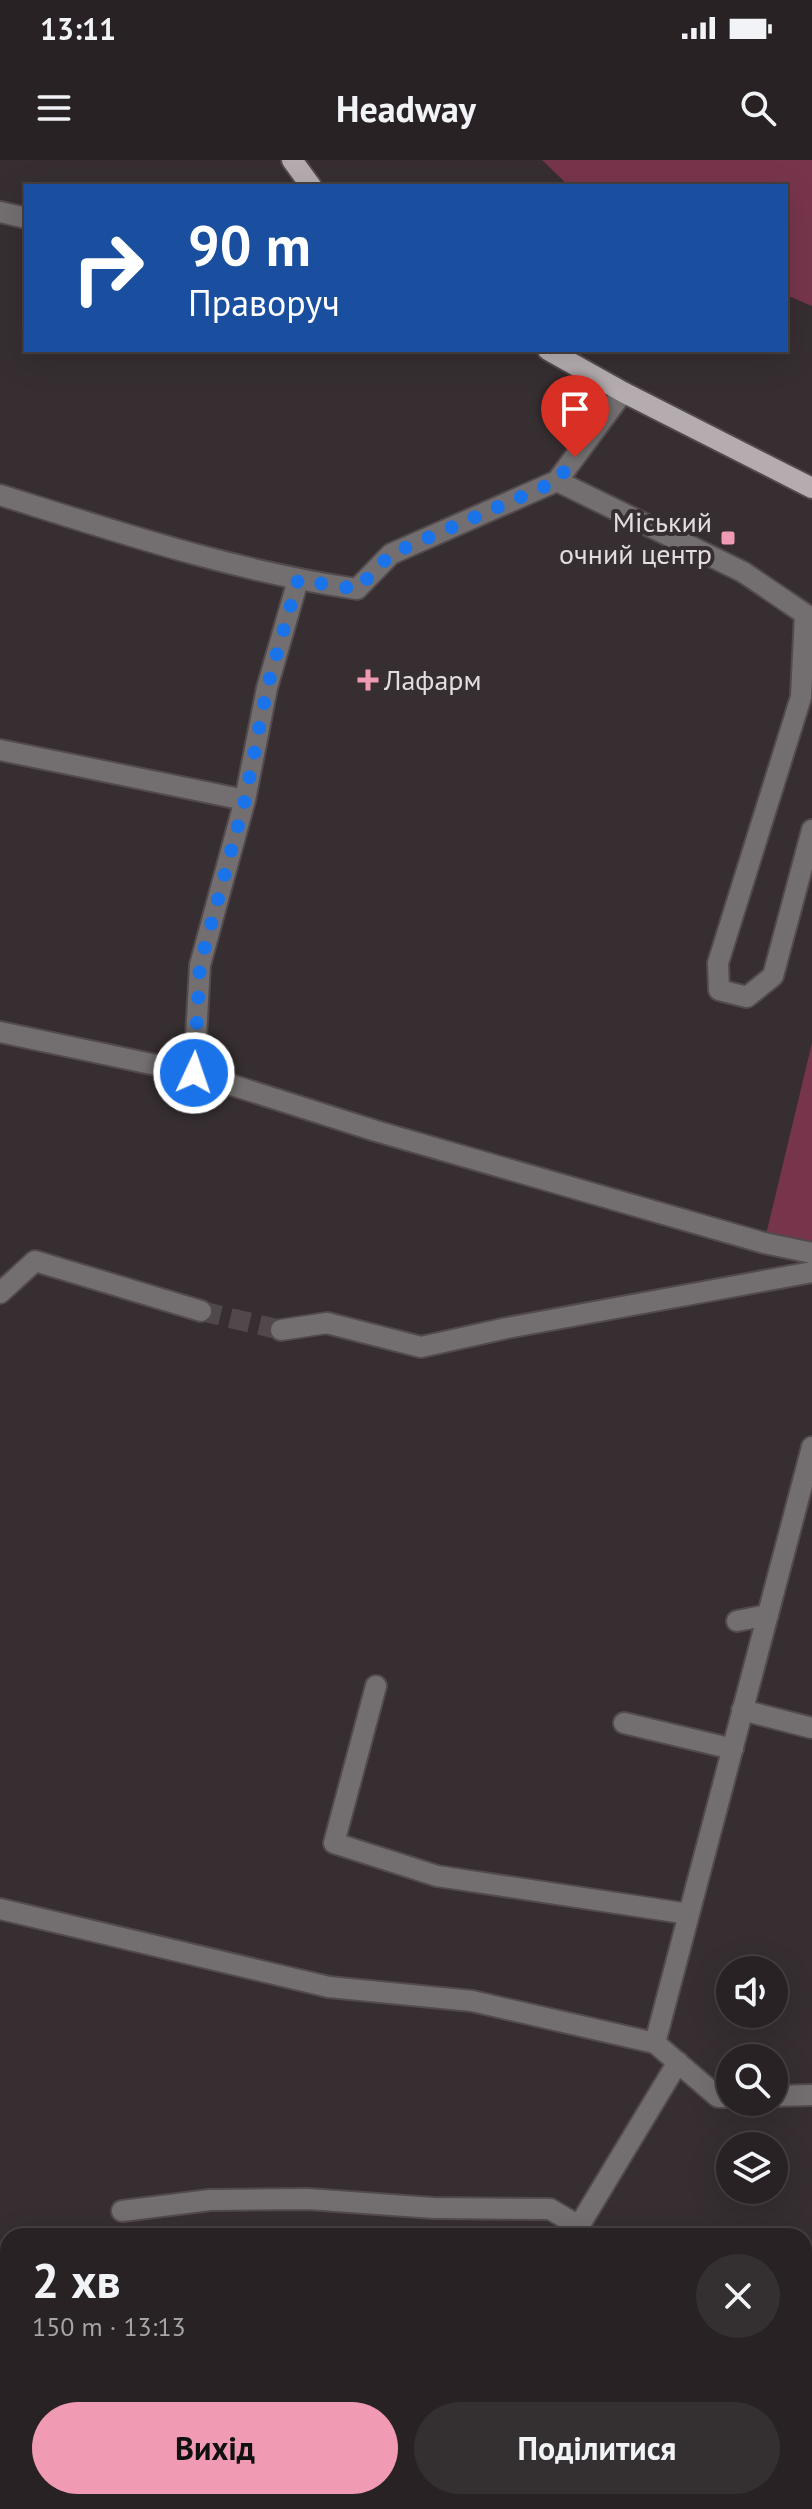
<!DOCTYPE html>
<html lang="uk">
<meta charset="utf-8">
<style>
body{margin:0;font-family:"PT Sans",sans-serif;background:#342f31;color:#f1f3f6;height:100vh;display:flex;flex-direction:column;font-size:30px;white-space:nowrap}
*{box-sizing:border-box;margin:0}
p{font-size:26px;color:#a5a4a6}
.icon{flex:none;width:44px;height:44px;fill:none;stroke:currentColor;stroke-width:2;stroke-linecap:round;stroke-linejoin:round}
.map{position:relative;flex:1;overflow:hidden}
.drawer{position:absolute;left:0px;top:2068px;width:812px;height:282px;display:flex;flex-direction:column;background:#282224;border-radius:24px 24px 0 0;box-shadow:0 8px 32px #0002,0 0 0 2px #443f41}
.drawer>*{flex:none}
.banner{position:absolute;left:24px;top:24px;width:764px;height:168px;border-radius:0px;box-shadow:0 8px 32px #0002,0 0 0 2px #443f41;background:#1a4fa0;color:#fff;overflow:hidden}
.fabs{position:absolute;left:716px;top:1796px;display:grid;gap:16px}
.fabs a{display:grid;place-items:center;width:72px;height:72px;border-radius:50%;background:#282224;box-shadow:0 8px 32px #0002,0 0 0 2px #443f41;font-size:40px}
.pin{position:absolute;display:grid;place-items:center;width:68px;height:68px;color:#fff;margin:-82px -34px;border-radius:50% 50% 50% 0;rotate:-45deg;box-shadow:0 0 8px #0007}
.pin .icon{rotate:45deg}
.me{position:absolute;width:88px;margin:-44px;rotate:3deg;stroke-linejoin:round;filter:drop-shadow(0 0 6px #0008)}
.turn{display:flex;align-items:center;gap:28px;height:168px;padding:0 32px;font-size:36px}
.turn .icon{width:104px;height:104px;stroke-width:2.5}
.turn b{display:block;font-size:56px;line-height:68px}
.round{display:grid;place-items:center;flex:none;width:84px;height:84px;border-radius:42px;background:#342f31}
.head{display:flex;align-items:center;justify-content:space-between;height:136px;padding:0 32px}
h1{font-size:48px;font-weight:700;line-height:60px}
.action{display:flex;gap:16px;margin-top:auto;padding:16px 32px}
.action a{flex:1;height:92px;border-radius:48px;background:#f19ab3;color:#111;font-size:32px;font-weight:700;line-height:92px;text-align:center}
.action a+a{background:#342f31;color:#f1f3f6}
.status{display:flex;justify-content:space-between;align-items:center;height:56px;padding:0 40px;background:#282224;direction:ltr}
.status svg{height:22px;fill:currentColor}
header{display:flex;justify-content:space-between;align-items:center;height:104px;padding:0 32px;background:#282224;font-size:36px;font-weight:700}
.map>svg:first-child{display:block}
</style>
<div class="status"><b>13:11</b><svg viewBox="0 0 49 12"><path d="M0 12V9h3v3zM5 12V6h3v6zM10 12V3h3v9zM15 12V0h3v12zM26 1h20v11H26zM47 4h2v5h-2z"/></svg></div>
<header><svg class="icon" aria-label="menu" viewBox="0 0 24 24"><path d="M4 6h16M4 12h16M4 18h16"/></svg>Headway<svg class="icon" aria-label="search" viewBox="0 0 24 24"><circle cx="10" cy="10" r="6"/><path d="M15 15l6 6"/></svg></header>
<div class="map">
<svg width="812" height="2349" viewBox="0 0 812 2349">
<rect width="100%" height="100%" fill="#362e30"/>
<path fill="#77354b" d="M542,0h270v146l-26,-11v-109h-217z
M812,883v208l-48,-8z"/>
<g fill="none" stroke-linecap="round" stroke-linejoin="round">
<path stroke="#50484a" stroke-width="20" stroke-dasharray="20 10" stroke-linecap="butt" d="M201,1151l80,19"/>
<g stroke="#524a4c" stroke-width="24">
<path id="minor" d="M0,52l26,6
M557,321l186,91 62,42 -4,83 -83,266 1,27 28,7 26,-21 39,-146
M0,335c118,37 234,76 357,94l34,-35 166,-73 66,-89
M298,420l-31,108 -22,112 -45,165 -6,108 182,58 388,112 48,10
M0,590l245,50
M0,872l194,41
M0,1133l35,-32 166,50
M281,1170l46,-7 94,24 86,-19 305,-56
M737,1461l31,-6
M376,1526l-42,157 103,33 252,38
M742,1550l70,18
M624,1563l109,26
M0,1749l329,78 143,14 183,42 63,54h12
M655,1883l157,-596
M774,1936l38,-1
M122,2051l88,-11 98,-1 125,9 117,1 29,17
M578,2076l1,-10 99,-164
M804,2291h8
M731,2342v7
M146,2349l31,-7"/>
</g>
<g stroke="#524a4c" stroke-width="24">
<path id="major" d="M292,0l19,26
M548,190l75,42 189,96"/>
</g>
<use href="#minor" stroke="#736f70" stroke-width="20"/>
<use href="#major" stroke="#b4acae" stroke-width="20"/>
</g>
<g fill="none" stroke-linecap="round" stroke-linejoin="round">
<path stroke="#1a73e8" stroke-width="14" stroke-dasharray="0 25.2" d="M194,913l6,-108 45,-165 22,-112 31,-108 59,9 34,-35 166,-73 18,-24"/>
</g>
<g fill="#f19ab3" stroke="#362e30" stroke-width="3">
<rect x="720" y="370" width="16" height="16" rx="4"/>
<path d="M364 508h8v8h8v8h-8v8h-8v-8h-8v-8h8z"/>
</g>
<g text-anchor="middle" stroke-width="8" stroke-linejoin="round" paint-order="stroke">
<g font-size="28" fill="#e2ddde" stroke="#362e30" text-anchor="end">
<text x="712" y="372">Міський<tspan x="712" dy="32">очний центр</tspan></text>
<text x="384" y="530" text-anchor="start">Лафарм</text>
</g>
</g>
</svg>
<div class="fabs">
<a><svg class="icon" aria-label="sound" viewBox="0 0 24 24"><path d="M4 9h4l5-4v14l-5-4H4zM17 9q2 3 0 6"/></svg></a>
<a><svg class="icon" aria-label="search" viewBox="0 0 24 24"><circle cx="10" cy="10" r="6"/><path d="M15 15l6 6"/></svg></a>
<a><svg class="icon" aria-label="layers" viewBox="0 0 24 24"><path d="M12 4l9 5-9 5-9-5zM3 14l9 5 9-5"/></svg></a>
</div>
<div class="pin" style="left:575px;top:297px;background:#d93025"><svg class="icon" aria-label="arrive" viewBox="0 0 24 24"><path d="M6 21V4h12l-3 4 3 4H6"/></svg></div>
<svg class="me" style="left:194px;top:913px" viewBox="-20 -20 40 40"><circle r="17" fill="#1a73e8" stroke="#fff" stroke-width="3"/><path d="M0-11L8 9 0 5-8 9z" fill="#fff"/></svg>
<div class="banner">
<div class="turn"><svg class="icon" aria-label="right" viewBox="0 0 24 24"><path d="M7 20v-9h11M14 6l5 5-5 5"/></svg><div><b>90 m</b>Праворуч</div></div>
</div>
<section class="drawer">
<div class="head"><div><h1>2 хв</h1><p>150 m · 13:13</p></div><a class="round"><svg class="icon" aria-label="close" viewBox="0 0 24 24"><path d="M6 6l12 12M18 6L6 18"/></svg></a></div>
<div class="action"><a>Вихід</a><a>Поділитися</a></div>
</section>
</div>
